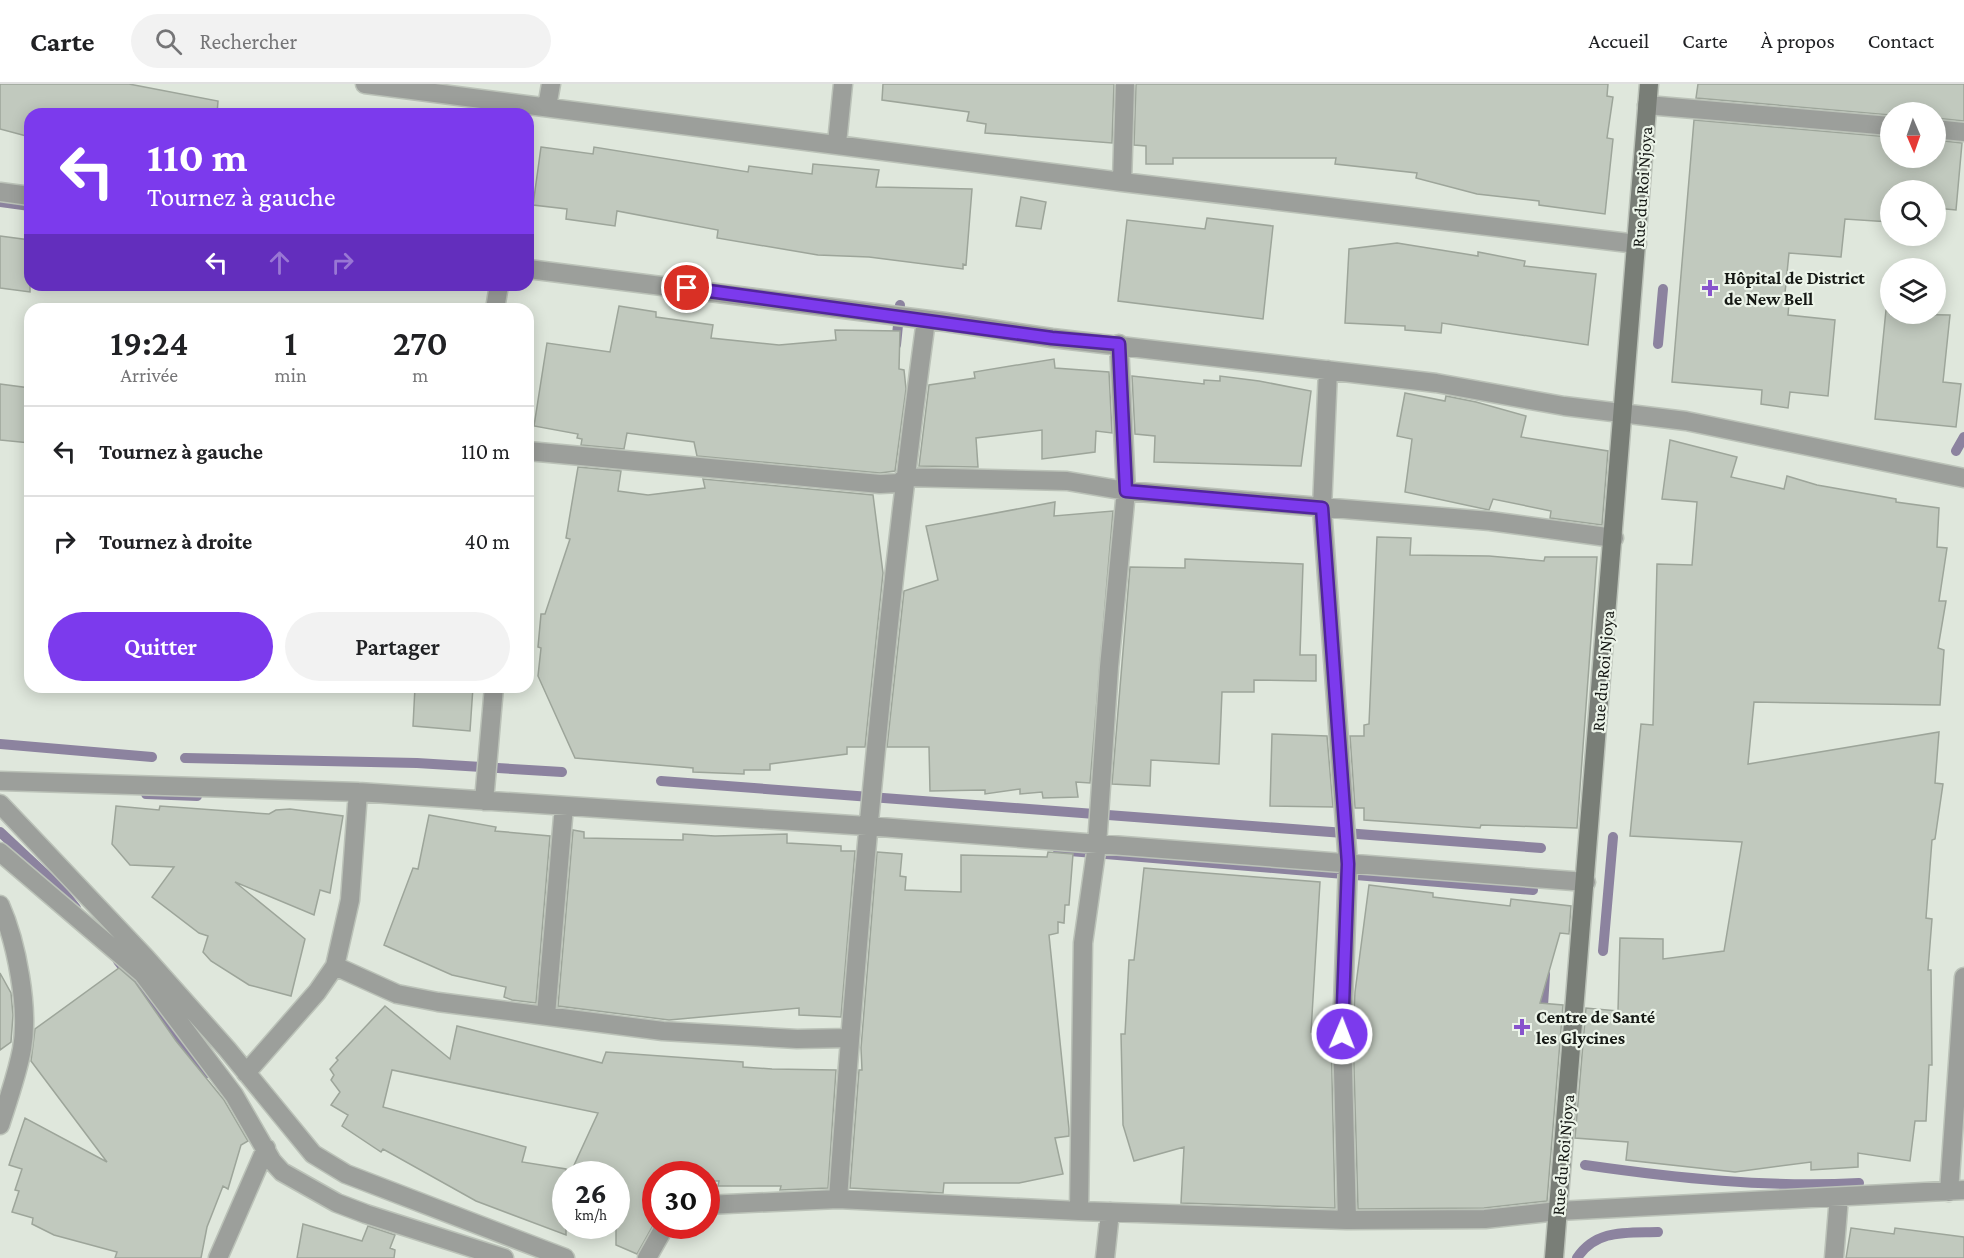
<!DOCTYPE html>
<html lang="fr">
<meta charset="utf-8">
<style>
body{margin:0;font-family:"Crimson Pro",serif;background:#f2f2f2;color:#202124;height:100vh;display:flex;flex-direction:column;font-size:22px;white-space:nowrap}
*{box-sizing:border-box;margin:0}
p{font-size:20px;color:#757577}
.icon{flex:none;width:33px;height:33px;fill:none;stroke:currentColor;stroke-width:2;stroke-linecap:round;stroke-linejoin:round}
.map{position:relative;flex:1;overflow:hidden}
.details{position:absolute;left:24px;top:219px;width:510px;height:390px;display:flex;flex-direction:column;background:#fff;border-radius:18px;box-shadow:0 3px 15px #0003}
.details>*{flex:none}
.guide{position:absolute;left:24px;top:24px;width:510px;height:183px;border-radius:18px;box-shadow:0 3px 15px #0003;background:#7c3aed;color:#fff;overflow:hidden}
.needle{width:39px;rotate:178deg}
.tools{position:absolute;left:1880px;top:18px;display:grid;gap:12px}
.tools a{display:grid;place-items:center;width:66px;height:66px;border-radius:50%;background:#fff;box-shadow:0 3px 15px #0003;font-size:30px}
.speed{position:absolute;left:552px;top:1077px;display:flex;gap:12px;font-size:30px;font-weight:700;text-align:center}
.speed>*{display:grid;place-content:center;width:78px;height:78px;border-radius:50%;background:#fff;box-shadow:0 3px 15px #0003;line-height:1}
.speed small{font-size:15px;font-weight:400}
.speed .limit{border:9px solid #d22;background:#fff;color:#111}
.pin{position:absolute;display:grid;place-items:center;width:51px;height:51px;color:#fff;margin:-26px;border:3px solid #fff;border-radius:50%;box-shadow:0 2px 6px #0007}
.me{position:absolute;width:66px;margin:-33px;rotate:1deg;stroke-linejoin:round;filter:drop-shadow(0 0 4px #0008)}
.turn{display:flex;align-items:center;gap:21px;height:126px;padding:0 24px;font-size:27px}
.turn .icon{width:78px;height:78px;stroke-width:2.5}
.turn b{display:block;font-size:42px;line-height:51px}
.lanes{display:flex;align-items:center;height:57px;padding:0 24px;background:#0003;justify-content:center;gap:30px;direction:ltr}
.lanes .off{opacity:.35}
.eta{display:flex;justify-content:space-evenly;align-items:center;height:102px;text-align:center}
.eta b{font-size:36px;font-weight:600;line-height:42px}
.action{display:flex;gap:12px;margin-top:auto;padding:12px 24px}
.action a{flex:1;height:69px;border-radius:36px;background:#7c3aed;color:#fff;font-size:24px;font-weight:600;line-height:69px;text-align:center}
.action a+a{background:#f2f2f2;color:#202124}
ul{padding:0;list-style:none}
li{display:flex;align-items:center;gap:18px;height:90px;padding:0 24px;border-top:2px solid #e0e0e0}
li div{flex:1}
li b{display:block;font-size:22px}
li em{font-style:normal}
header{display:flex;align-items:center;gap:36px;box-sizing:border-box;height:84px;padding:0 30px;background:#fff;border-bottom:2px solid #e0e0e0}
header strong{font-size:28px}
nav{display:flex;gap:33px;margin-inline-start:auto;font-size:21px}
.search{width:420px;height:54px;background:#f2f2f2;display:flex;align-items:center;gap:15px;box-sizing:border-box;padding:0 21px;border-radius:33px;color:#757577;font-size:22px}
.map>svg:first-child{display:block}
</style>
<header>
<strong>Carte</strong>
<div class="search"><svg class="icon" aria-label="search" viewBox="0 0 24 24"><circle cx="10" cy="10" r="6"/><path d="M15 15l6 6"/></svg>Rechercher</div>
<nav><a>Accueil</a><a>Carte</a><a>À propos</a><a>Contact</a></nav>
</header>
<div class="map">
<svg width="1964" height="1174" viewBox="0 0 1964 1174">
<rect width="100%" height="100%" fill="#dfe7dc"/>
<g fill="none" stroke-linecap="round" stroke-linejoin="round">
<path stroke="#8c839f" stroke-width="10" d="M0,118l30,4
M1658,260l5,-55
M896,261l4,-40
M1956,367l8,-14
M0,660l152,13
M185,674l232,5 145,9
M661,697l880,67
M146,710l51,2
M0,748l60,56 16,20
M1058,766l475,40
M1603,867l10,-114
M118,877l89,112
M1543,922l2,-32
M1585,1081c91,13 183,23 274,18
M1577,1174c19,-29 49,-25 81,-26"/>
</g>
<path fill="#c1c9be" stroke="#9da59a" stroke-width="1.5" d="M0,0h129l89,17 -1,13h-187v23l-30,-8z
M883,0h231l-2,59 -127,-10 1,-9 -19,-3 2,-9 -87,-12z
M1136,0h472l-1,12 6,1 -6,41 6,1 -8,75 -66,-9v-4l-62,-7 -61,-16 1,-5 -82,-9 1,-6h-163v6h-27v-18l-12,-1z
M1698,0h266v37l-29,-3v-6h-45v3l-194,-17z
M1694,36l196,17v21h45v-18l27,3 -6,67 -21,-2v-18h-45v32l-45,-3 -4,38 -52,-4 -5,50h5l-1,12 47,5 -7,76 -38,-4 -2,16 -27,-4 1,-14 -90,-8z
M541,63l52,7 1,-7 154,25 1,-6 63,8 1,-10 66,6 -3,17 96,2 -6,76 -3,-1v5l-94,-12 -51,-2 -101,-17 1,-8 -101,-19 -2,15 -49,-7 1,-10 -34,-4z
M1021,113l25,5 -5,27 -25,-3z
M1207,134l66,8 -10,93 -145,-18 9,-81 78,9z
M0,152l30,4v52l-30,-4z
M1397,159l81,13v-4l47,9 -1,5 72,8 -8,71 -146,-22 -1,10 -36,-3v-4l-60,-3 4,-74z
M619,222l37,6v5l57,8 -2,13 68,7 57,-5 -1,-10 65,1 -1,38 5,1 2,19 -11,82 -15,2 -183,-17 -3,-14 -67,-9 -3,16 -43,-4 1,-6 -5,-1 1,-4 -44,-8 13,-83 63,9z
M1886,226l4,1v3l60,1 -7,67 18,2 -5,43 -81,-8z
M1054,275l1,9 54,4 3,61 -16,-2 -1,21 -53,7v-29l-66,8 2,29 -59,-1 10,-81 46,-7 -1,-6z
M1132,292l72,8v-4l16,1v-5l39,5 52,10 -10,75 -147,-4 1,-26 -20,-2z
M0,300l30,4v55l-30,-3z
M1405,309l40,8 1,-5 30,6 50,14 -5,21 87,14 -6,74 -52,-7 1,-7 -58,-12 -4,11 -84,-18 7,-53 -15,-3z
M1670,356l67,17 -6,20 53,12 3,-13 30,9 79,14v3l43,6 -2,39 10,1 -8,53h7l-8,47 6,2 -4,55 -186,-3 -6,62 191,-32 -4,51 8,1 -8,55 -3,1 -6,78 6,1 -4,51h3l1,95h-3l-3,56h-11l-5,40 -52,-8v14l-47,3v-8l-76,10 -109,-12 2,-18 -53,-4 11,-130 32,3 2,-73 43,1v20l61,-8 18,-109 -112,-6 11,-112 12,1 4,-161 35,1 5,-63 -35,-3z
M578,383l43,4 -3,20 30,4 57,-7 -2,-9 170,16 10,78 -18,174h-18v7l-77,10v6h-26v4l-51,-2v-4l-118,-10 -37,-82 3,-28 -3,-1 3,-33h4l25,-75 -4,-1z
M1055,418l-1,14 59,-5 -23,272 -14,-1 2,15 -35,1 -1,-6 -22,2v-5l-35,5v-4l-55,1 -1,-44h-42l17,-156 34,-11 -12,-54z
M1377,453l34,1 -1,17 79,1 55,5 1,-4h52l-20,271 -96,-3 -1,3 -116,-8v-12h-9l-5,-72h14v-11l5,-1z
M1185,475l118,5 -3,91h16v26l-62,-1v12h-32l-3,72 -68,-4 -1,26 -38,-2 18,-217 55,1z
M415,603h58l-3,44 -57,-5z
M1272,650l55,2 6,71 -63,-1z
M116,722l43,4 1,-4 109,8 7,-4 14,-1 53,7 -13,77 -10,-3 -6,25 -79,-33 70,57 -14,57 -42,-11 -38,-24 -8,-9 5,-16 -9,-3 -47,-36 22,-30 -44,-2 -18,-21z
M429,731l67,12 -1,4 55,5 -14,167 -24,-3 -8,-3 2,-10 -54,-12 -68,-30 29,-77 5,1z
M573,746l11,2v6l99,2v-6l32,2 72,-2v9l54,3v5h14l-14,166 -42,-2v-7l-130,12 -111,-14z
M877,768l25,2 -2,22 6,1 -1,13 56,2v-37l86,2 1,-5 25,2 -4,51h-4l-1,18 -6,-1v11l-9,2 20,194v7l-14,2 8,36 -44,9h-75l-1,10 -93,-5 9,-118h3l-1,-22z
M1144,784l176,14 -9,150 20,2 4,174 -154,-5 3,-56 -50,14 -11,-36 -2,-91h4l4,-74h5z
M1369,801l64,8v4l77,9 1,-7 60,7 -2,28 -9,-1 -20,70 23,2 -16,196 -63,7 -126,1 -5,-176 2,-41z
M119,884l16,14 41,59 48,59 24,41 -7,4 -13,44 -5,-3 -16,41 -6,31h-86l2,-6 -63,-17 -22,-11 1,-6 -21,-6 7,-21 -4,-1 7,-21 -13,-4 16,-47 82,44 -76,-101 4,-32z
M0,889l11,20 2,22 -2,27 -11,8z
M385,922l65,53 7,-33 145,37 4,-11 137,10v5l29,2 64,1 -8,118 -48,2 1,-4h-63l1,-5h-13v-7h-50v46l-19,34 -21,-9v-71h-46l28,-61 -206,-43 -9,37 143,40 -4,15 44,7v66l-90,-34 -93,-52 -2,3 -39,-26 6,-11 -17,-10 9,-13 -9,-12 3,-5 -4,-6 8,-9 -2,-2z
M303,1140l59,17 6,-15 27,9 -5,13 5,2 -1,8h-97z
M1851,1144l43,6 1,-6 69,9v21h-118z"/>
<g fill="none" stroke-linecap="round" stroke-linejoin="round">
<g stroke="#bbc2b8" stroke-width="21">
<path id="street" d="M365,0l757,98 515,62
M1647,21l243,21
M547,23l4,-23
M1935,45l29,3
M837,59l6,-59
M1122,98l3,-98
M0,108l30,4
M528,185l417,53 107,16 384,45 128,23 122,15 278,57
M495,225l4,-24
M1328,286l-6,138 26,356 -6,169 5,187
M528,367l352,33 19,-1 6,-6 162,4 59,10 364,30 124,17
M0,697l358,11 509,34 719,56
M484,717l10,-114
M0,720l146,154 81,91 86,105 33,20 219,84
M0,768l143,122 91,121 38,66 10,11 55,31 29,11 138,44
M0,821c17,38 29,104 22,144 -5,26 -14,51 -22,76
M335,882l62,28 41,8 225,29 134,8 52,-1
M546,931l18,-209
M246,989l71,-81 18,-26 15,-66 8,-108
M1949,1108l15,-215
M838,1115c21,-294 48,-587 88,-879
M706,1121l132,-6 241,12 268,9 138,-1 73,-8 406,-21
M1079,1127l4,-268 14,-98 12,-178 17,-176 -7,-147
M218,1174l48,-110
M647,1174l18,-32
M1105,1174l5,-46
M1834,1174l5,-61"/>
</g>
<g stroke="#bbc2b8" stroke-width="21">
<path id="secondary" d="M1554,1174l95,-1174"/>
</g>
<use href="#street" stroke="#9c9f9b" stroke-width="18"/>
<use href="#secondary" stroke="#797e77" stroke-width="18"/>
</g>
<g fill="none" stroke-linecap="round" stroke-linejoin="round">
<g stroke="#51269a" stroke-width="15">
<path id="route" d="M687,204l365,50 67,6 7,147 196,17 26,356 -6,170"/>
</g>
<use href="#route" stroke="#7c3aed" stroke-width="10"/>
</g>
<g fill="#8753cc" stroke="#ecf4e9" stroke-width="2">
<path d="M1707 195h6v6h6v6h-6v6h-6v-6h-6v-6h6z"/>
<path d="M1519 934h6v6h6v6h-6v6h-6v-6h-6v-6h6z"/>
</g>
<g text-anchor="middle" stroke-width="4.5" stroke-linejoin="round" paint-order="stroke">
<g font-size="18" fill="#161915" stroke="#ecf4e9">
<text transform="translate(1642 103) rotate(-86)" y="6">Rue du Roi Njoya</text>
<text transform="translate(1603 587) rotate(-85)" y="6">Rue du Roi Njoya</text>
<text transform="translate(1563 1071) rotate(-85)" y="6">Rue du Roi Njoya</text>
</g>
<g font-size="18" font-weight="bold" fill="#161915" stroke="#ecf4e9" text-anchor="start">
<text x="1724" y="200">Hôpital de District<tspan x="1724" dy="21">de New Bell</tspan></text>
<text x="1536" y="939">Centre de Santé<tspan x="1536" dy="21">les Glycines</tspan></text>
</g>
</g>
</svg>
<div class="tools">
<a><svg class="needle" viewBox="-14 -14 28 28"><path d="M0-13l5 13h-10z" fill="#e53935"/><path d="M0 13l5-13h-10z" fill="#757577"/></svg></a>
<a><svg class="icon" aria-label="search" viewBox="0 0 24 24"><circle cx="10" cy="10" r="6"/><path d="M15 15l6 6"/></svg></a>
<a><svg class="icon" aria-label="layers" viewBox="0 0 24 24"><path d="M12 4l9 5-9 5-9-5zM3 14l9 5 9-5"/></svg></a>
</div>
<div class="speed"><div>26<small>km/h</small></div><div class="limit">30</div></div>
<div class="pin" style="left:687px;top:204px;background:#d93025"><svg class="icon" aria-label="arrive" viewBox="0 0 24 24"><path d="M6 21V4h12l-3 4 3 4H6"/></svg></div>
<svg class="me" style="left:1342px;top:950px" viewBox="-20 -20 40 40"><circle r="17" fill="#7c3aed" stroke="#fff" stroke-width="3"/><path d="M0-11L8 9 0 5-8 9z" fill="#fff"/></svg>
<div class="guide">
<div class="turn"><svg class="icon" aria-label="left" viewBox="0 0 24 24"><path d="M17 20v-9H6M10 6l-5 5 5 5"/></svg><div><b>110 m</b>Tournez à gauche</div></div>
<div class="lanes"><svg class="icon" aria-label="left" viewBox="0 0 24 24"><path d="M17 20v-9H6M10 6l-5 5 5 5"/></svg><svg class="icon off" aria-label="ahead" viewBox="0 0 24 24"><path d="M12 20V5M6 11l6-6 6 6"/></svg><svg class="icon off" aria-label="right" viewBox="0 0 24 24"><path d="M7 20v-9h11M14 6l5 5-5 5"/></svg></div>
</div>
<section class="details">
<div class="eta">
<div><b>19:24</b><p>Arrivée</p></div>
<div><b>1</b><p>min</p></div>
<div><b>270</b><p>m</p></div>
</div>
<ul>
<li><svg class="icon" aria-label="left" viewBox="0 0 24 24"><path d="M17 20v-9H6M10 6l-5 5 5 5"/></svg><div><b>Tournez à gauche</b></div><em>110 m</em></li>
<li><svg class="icon" aria-label="right" viewBox="0 0 24 24"><path d="M7 20v-9h11M14 6l5 5-5 5"/></svg><div><b>Tournez à droite</b></div><em>40 m</em></li>
</ul>
<div class="action"><a>Quitter</a><a>Partager</a></div>
</section>
</div>
